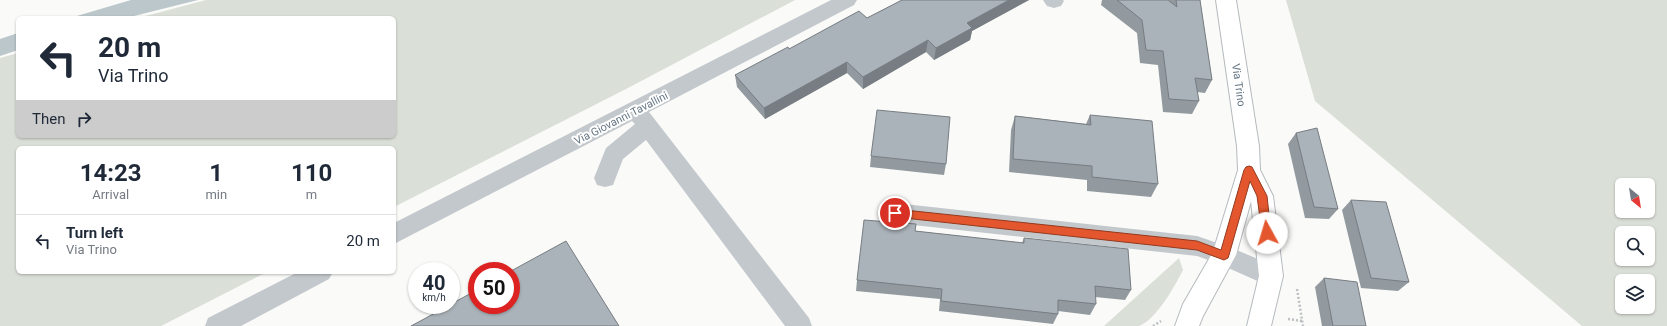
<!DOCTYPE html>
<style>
body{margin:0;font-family:Roboto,sans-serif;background:#f6f6f7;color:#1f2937;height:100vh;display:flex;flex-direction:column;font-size:15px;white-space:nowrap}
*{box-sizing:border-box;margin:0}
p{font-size:13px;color:#747a83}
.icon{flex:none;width:22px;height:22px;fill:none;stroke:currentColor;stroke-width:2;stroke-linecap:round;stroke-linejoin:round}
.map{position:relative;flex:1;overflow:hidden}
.panel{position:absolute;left:16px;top:146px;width:380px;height:128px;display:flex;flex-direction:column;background:#fff;border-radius:6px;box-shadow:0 1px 3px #0004}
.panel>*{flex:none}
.banner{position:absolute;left:16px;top:16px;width:380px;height:122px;border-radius:6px;box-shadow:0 1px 3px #0004;background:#fff;color:#1f2937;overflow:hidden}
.needle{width:26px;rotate:150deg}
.fabs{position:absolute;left:1615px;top:178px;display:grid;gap:8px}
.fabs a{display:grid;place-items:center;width:40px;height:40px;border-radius:6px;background:#fff;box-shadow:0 1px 3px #0004;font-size:20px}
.speed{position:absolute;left:408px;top:262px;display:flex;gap:8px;font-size:20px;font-weight:700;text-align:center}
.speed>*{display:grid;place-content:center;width:52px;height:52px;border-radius:50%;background:#fff;box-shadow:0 1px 3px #0004;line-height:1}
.speed small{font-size:10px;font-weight:400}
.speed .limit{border:6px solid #d22;background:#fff;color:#111}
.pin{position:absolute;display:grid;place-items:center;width:34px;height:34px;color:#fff;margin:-17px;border:2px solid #fff;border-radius:50%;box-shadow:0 1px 4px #0007}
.me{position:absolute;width:44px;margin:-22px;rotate:354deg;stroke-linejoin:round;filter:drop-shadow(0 0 3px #0008)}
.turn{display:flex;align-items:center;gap:14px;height:84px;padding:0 16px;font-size:18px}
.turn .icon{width:52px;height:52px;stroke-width:2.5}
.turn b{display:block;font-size:28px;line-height:34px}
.then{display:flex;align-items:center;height:38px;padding:0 16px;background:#0003;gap:8px;font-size:15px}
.eta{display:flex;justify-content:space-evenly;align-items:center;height:68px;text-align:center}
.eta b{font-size:24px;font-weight:700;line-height:28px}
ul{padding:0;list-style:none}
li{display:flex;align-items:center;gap:12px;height:52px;padding:0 16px;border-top:1px solid #e0e1e3}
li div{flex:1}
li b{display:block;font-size:15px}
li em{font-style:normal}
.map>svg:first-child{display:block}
</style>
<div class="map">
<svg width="1667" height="326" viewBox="0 0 1667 326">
<rect width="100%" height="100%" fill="#fafaf8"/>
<path fill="#dadfd7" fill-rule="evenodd" d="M206,0h589l-169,89 -232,118v-59h-376v124h249l-106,54h-161v-268l18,-5v83h376v-118h-256z
M1286,0h381v326h-85l-267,-225zM1622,185h26v26h-26zM1622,233h26v26h-26zM1622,281h26v26h-26z
M1179,258l4,12c-8,16 -27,50 -44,56 -8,0 -26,0 -35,0z"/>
<path fill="#bbc7cb" d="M131,0h67l-72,18h-56z
M18,33v17l-18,6v-17z"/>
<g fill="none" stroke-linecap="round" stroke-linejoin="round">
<g stroke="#b5babe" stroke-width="2">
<path id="major" d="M1216,0h20l23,146 1,24 13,26 10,80 -12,50h-24l12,-50 -8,-75 -15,54 -33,61 -4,10h-24l8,-22 30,-52 25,-82 -1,-24z"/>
</g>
<path stroke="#bbbfc2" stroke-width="2.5" stroke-dasharray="2 2" stroke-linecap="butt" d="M1297,289l6,37
M1288,319l14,2
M1153,326l8,-5"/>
<path fill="#c3c8cc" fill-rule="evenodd" d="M831,0h26l-3,5 -205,107 160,206 3,8h-27l-139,-186 -23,19 -10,26 -8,2 -8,-2 -3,-7 12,-30 29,-24 -3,-3 -238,123v-21z
M1043,0h20l1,1 -3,5 -7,2 -7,-2z
M895,203l302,33 35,12 47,20 4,8 -4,8 -8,3 -54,-24 -20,-7 -302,-33 -8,-3 -3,-7 3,-7z
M298,272h35l-4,7 -88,47h-36l3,-8z"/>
<use href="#major" fill="#fff" fill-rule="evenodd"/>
</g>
<path fill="#929a9f" d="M902,0h127l-57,31 -2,9 -36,20 -8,-8 -63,37 -16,-16 -82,46 -28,-32 -2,-12 54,-26 78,-31z
M1102,0h66l2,1 -1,-1h31l12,80 -7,13 -8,-1 2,9 -7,13 -29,-2 -5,-47 -18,-2 -3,-30 -36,-28z
M1090,115l68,69 -7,13 -64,-6v-11l-78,-8 2,-42 4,-14 71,8z
M1296,133l42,76 -9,10 -24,-1 -17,-74z
M871,156l75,8 -2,11 -74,-8z
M1351,200l58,82 -11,9 -37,-3 -19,-78z
M915,231l107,12 2,-5 107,52 -6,10 -30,-3 1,7 -6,11 -32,-4v3l-5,10 -114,-13 1,-12 -84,-8 1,-11z
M1324,278l42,48h-44l-7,-39z"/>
<path fill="#777d82" d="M1009,0h20l-57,31 -2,9 -36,20 2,-12 31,-25z
M928,40l-2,12 -63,37v-12z
M847,62v11l-82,46 -1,-11z"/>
<path fill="#aab3b9" stroke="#777d82" d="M902,0h107l-42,23 5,5 -36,20 -8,-8 -65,37 -16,-15 -83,46 -29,-33 53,-28 1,2 70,-38 8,7z
M1117,0h51l9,7 -1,-7h24l12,80 -17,-2 4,23 -30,-2 -6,-48 -17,-1 -4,-30z
M877,110l73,7 -4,47 -75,-8z
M1090,115l62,6 6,63 -66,-7v-11l-79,-7 2,-43 76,9z
M1317,128l21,81 -24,-2 -18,-74z
M1351,200l35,2 23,80 -38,-4z
M864,220l52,4 -1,7 109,12v-5l104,11 3,41 -36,-4 1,18 -38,-4v14l-117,-13 1,-12 -85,-9z
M566,241l53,85h-208l39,-21h1v-1l26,-14v15h34v-34z
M1324,278l33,4 9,44h-33z"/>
<path fill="#e4572e" stroke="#94391e" d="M1249,166l3,1 15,29 4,37 -1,3 -3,2 -4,-2 -1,-3 -5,-37 -7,-15 -21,74 -1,3 -4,2 -27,-10 -302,-33 -4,-1 -1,-3 1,-3 4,-1 302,32 24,9 23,-80 2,-3z"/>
<g text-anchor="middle" stroke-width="4" stroke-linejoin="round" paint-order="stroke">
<g font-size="11" fill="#657683" stroke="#fff">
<text transform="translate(1239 85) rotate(82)" y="4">Via Trino</text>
<text transform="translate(621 118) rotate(-27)" y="4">Via Giovanni Tavallini</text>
</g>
</g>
</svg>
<div class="fabs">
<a><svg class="needle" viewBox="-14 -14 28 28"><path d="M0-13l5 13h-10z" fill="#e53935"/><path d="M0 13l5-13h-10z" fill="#747a83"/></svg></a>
<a><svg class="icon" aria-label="search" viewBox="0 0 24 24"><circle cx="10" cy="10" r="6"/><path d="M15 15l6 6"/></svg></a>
<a><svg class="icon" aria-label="layers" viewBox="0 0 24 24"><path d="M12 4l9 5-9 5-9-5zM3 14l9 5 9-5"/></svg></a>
</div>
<div class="speed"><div>40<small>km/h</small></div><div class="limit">50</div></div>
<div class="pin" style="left:895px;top:213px;background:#d93025"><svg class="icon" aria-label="arrive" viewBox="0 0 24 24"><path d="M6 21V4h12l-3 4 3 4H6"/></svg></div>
<svg class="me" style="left:1267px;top:233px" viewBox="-20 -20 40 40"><circle r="19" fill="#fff"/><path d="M0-13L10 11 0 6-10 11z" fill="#e4572e"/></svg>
<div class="banner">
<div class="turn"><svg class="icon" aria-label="left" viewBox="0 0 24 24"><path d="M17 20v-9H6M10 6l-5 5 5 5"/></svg><div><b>20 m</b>Via Trino</div></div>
<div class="then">Then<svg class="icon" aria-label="right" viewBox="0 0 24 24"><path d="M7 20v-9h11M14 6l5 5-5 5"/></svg></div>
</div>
<section class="panel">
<div class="eta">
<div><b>14:23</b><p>Arrival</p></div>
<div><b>1</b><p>min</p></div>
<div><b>110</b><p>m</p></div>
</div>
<ul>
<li><svg class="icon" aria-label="left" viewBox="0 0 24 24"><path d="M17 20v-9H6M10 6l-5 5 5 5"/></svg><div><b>Turn left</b><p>Via Trino</p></div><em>20 m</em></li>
</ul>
</section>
</div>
